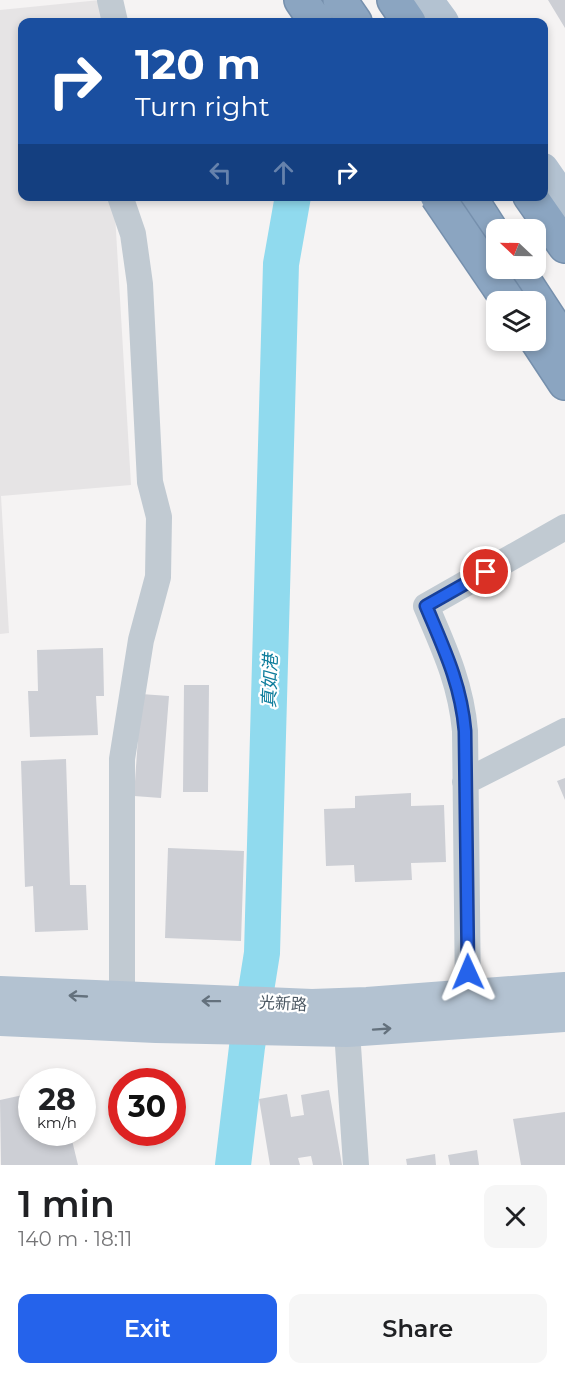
<!DOCTYPE html>
<meta charset="utf-8">
<style>
body{margin:0;font-family:Montserrat,"Noto Sans SC",sans-serif;background:#f6f6f6;color:#202124;height:100vh;display:flex;flex-direction:column;font-size:22px;white-space:nowrap}
*{box-sizing:border-box;margin:0}
p{font-size:20px;color:#757577}
.icon{flex:none;width:33px;height:33px;fill:none;stroke:currentColor;stroke-width:2;stroke-linecap:round;stroke-linejoin:round}
.map{position:relative;height:1165px;overflow:hidden}
.panel{display:flex;flex-direction:column;background:#fff;flex:1}
.panel>*{flex:none}
.banner{position:absolute;left:18px;top:18px;width:530px;height:183px;border-radius:12px;box-shadow:0 3px 9px #0003;background:#1a4fa0;color:#fff;overflow:hidden}
.needle{width:39px;rotate:292deg}
.fabs{position:absolute;left:486px;top:219px;display:grid;gap:12px}
.fabs a{display:grid;place-items:center;width:60px;height:60px;border-radius:12px;background:#fff;box-shadow:0 3px 9px #0003;font-size:30px}
.speed{position:absolute;left:18px;top:1068px;display:flex;gap:12px;font-size:30px;font-weight:700;text-align:center}
.speed>*{display:grid;place-content:center;width:78px;height:78px;border-radius:50%;background:#fff;box-shadow:0 3px 9px #0003;line-height:1}
.speed small{font-size:15px;font-weight:400}
.speed .limit{border:9px solid #d22;background:#fff;color:#111}
.pin{position:absolute;display:grid;place-items:center;width:51px;height:51px;color:#fff;margin:-26px;border:3px solid #fff;border-radius:50%;box-shadow:0 2px 6px #0007}
.me{position:absolute;width:66px;margin:-33px;rotate:359deg;stroke-linejoin:round;filter:drop-shadow(0 0 4px #0008)}
.turn{display:flex;align-items:center;gap:21px;height:126px;padding:0 18px;font-size:27px}
.turn .icon{width:78px;height:78px;stroke-width:2.5}
.turn b{display:block;font-size:42px;line-height:51px}
.lanes{display:flex;align-items:center;height:57px;padding:0 18px;background:#0003;justify-content:center;gap:30px;direction:ltr}
.lanes .off{opacity:.35}
.round{display:grid;place-items:center;flex:none;width:63px;height:63px;border-radius:12px;background:#f6f6f6}
.headline{display:flex;align-items:center;justify-content:space-between;height:102px;padding:0 18px}
h1{font-size:36px;font-weight:600;line-height:45px}
.button{display:flex;gap:12px;margin-top:auto;padding:12px 18px}
.button a{flex:1;height:69px;border-radius:12px;background:#2563eb;color:#fff;font-size:24px;font-weight:600;line-height:69px;text-align:center}
.button a+a{background:#f6f6f6;color:#202124}
.map>svg:first-child{display:block}
</style>
<div class="map">
<svg width="565" height="1165" viewBox="0 0 565 1165">
<rect width="100%" height="100%" fill="#f5f3f3"/>
<path fill="#e6e4e5" d="M100,0l2,22h-80v174l92,1 17,288 -130,11 8,137 -9,1v-624z"/>
<path fill="#90daee" d="M255,1046l-8,119h-22l12,-117z"/>
<g fill="none" stroke-linecap="round" stroke-linejoin="round">
<path stroke="#90daee" stroke-width="36" d="M233,1165l14,-118 15,-94 19,-689 12,-68"/>
</g>
<path fill="#cdcfd5" d="M548,0h17v28z
M103,648l1,48h-8l2,39 -68,2 -2,-46h10l-1,-41z
M184,685h25l-1,107h-25z
M141,694l28,2 -8,102 -27,-2z
M66,759l4,126h16l2,45 -53,2 -2,-46 -8,1 -4,-126z
M565,778v22l-8,-19z
M411,793v13l33,-1 2,57 -35,1 1,17 -57,2 -1,-17 -28,1 -2,-57 31,-1v-12z
M168,848l76,3 -3,90 -76,-3z
M329,1090l13,75h-29l-2,-9 -13,2 2,7h-30l-11,-66 28,-5 4,23 13,-2 -3,-20z
M32,1093v39h38l8,33h-77l-1,-65z
M565,1112v53h-44l-8,-46z
M477,1150l2,15h-29l-2,-10z
M435,1154l1,11h-29l-1,-6z"/>
<g fill="none" stroke-linecap="round" stroke-linejoin="round">
<g stroke="#7690ad" stroke-width="36">
<path id="highway" d="M301,0l15,22
M340,0l15,22
M394,0l15,22
M469,196l27,42
M530,196l35,50
M516,268l49,75
M536,339l29,44"/>
</g>
<path stroke="#c1cad2" stroke-width="26" d="M110,0l5,22
M120,196l13,38 7,50 10,198 9,35 -1,60 -17,63 -19,119v239
M465,782l100,-51
M468,996l-3,-265c-4,-47 -21,-83 -39,-125l139,-79
M347,1031l9,134"/>
<path stroke="#b3c2d1" stroke-width="32" d="M427,0l16,22
M543,169l22,32
M0,992l312,13 55,-2 198,-15
M0,1020l156,7 191,4 218,-15"/>
<use href="#highway" stroke="#8ba5c1" stroke-width="33"/>
<g stroke="#7690ad" stroke-width="36" stroke-linecap="butt">
<path id="highway-bridge" d="M437,196l72,106"/>
</g>
<use href="#highway-bridge" stroke="#8ba5c1" stroke-width="33"/>
</g>
<defs><path id="oneway-shaft" d="M-6 0H5M1.5-3L5.5 0L1.5 3" fill="none" stroke-width="1.6" stroke-linecap="round" stroke-linejoin="round" transform="scale(1.5)"/></defs>
<g stroke="#64717d">
<use href="#oneway-shaft" transform="translate(78 996) rotate(-177)"/>
<use href="#oneway-shaft" transform="translate(211 1001) rotate(-179)"/>
<use href="#oneway-shaft" transform="translate(382 1029) rotate(-4)"/>
</g>
<g fill="none" stroke-linecap="round" stroke-linejoin="round">
<g stroke="#184099" stroke-width="15">
<path id="route" d="M468,972l-3,-241c-4,-47 -21,-82 -39,-125l60,-34"/>
</g>
<use href="#route" stroke="#2563eb" stroke-width="10"/>
</g>
<g text-anchor="middle" stroke-width="4.5" stroke-linejoin="round" paint-order="stroke">
<g font-size="16" fill="#4a5661" stroke="#fff">
<text transform="translate(283 1003) rotate(3)" y="6">光新路</text>
</g>
<g font-size="18" font-style="italic" fill="#0c7c9b" stroke="#fff">
<text transform="translate(270 681) rotate(-88)" y="6">真如港</text>
</g>
</g>
</svg>
<div class="fabs">
<a><svg class="needle" viewBox="-14 -14 28 28"><path d="M0-13l5 13h-10z" fill="#e53935"/><path d="M0 13l5-13h-10z" fill="#757577"/></svg></a>
<a><svg class="icon" aria-label="layers" viewBox="0 0 24 24"><path d="M12 4l9 5-9 5-9-5zM3 14l9 5 9-5"/></svg></a>
</div>
<div class="speed"><div>28<small>km/h</small></div><div class="limit">30</div></div>
<div class="pin" style="left:486px;top:572px;background:#d93025"><svg class="icon" aria-label="arrive" viewBox="0 0 24 24"><path d="M6 21V4h12l-3 4 3 4H6"/></svg></div>
<svg class="me" style="left:468px;top:972px" viewBox="-20 -20 40 40"><path d="M0-17L14 15 0 8-14 15z" fill="#2563eb" stroke="#fff" stroke-width="4"/></svg>
<div class="banner">
<div class="turn"><svg class="icon" aria-label="right" viewBox="0 0 24 24"><path d="M7 20v-9h11M14 6l5 5-5 5"/></svg><div><b>120 m</b>Turn right</div></div>
<div class="lanes"><svg class="icon off" aria-label="left" viewBox="0 0 24 24"><path d="M17 20v-9H6M10 6l-5 5 5 5"/></svg><svg class="icon off" aria-label="ahead" viewBox="0 0 24 24"><path d="M12 20V5M6 11l6-6 6 6"/></svg><svg class="icon" aria-label="right" viewBox="0 0 24 24"><path d="M7 20v-9h11M14 6l5 5-5 5"/></svg></div>
</div>
</div>
<section class="panel">
<div class="headline"><div><h1>1 min</h1><p>140 m · 18:11</p></div><a class="round"><svg class="icon" aria-label="close" viewBox="0 0 24 24"><path d="M6 6l12 12M18 6L6 18"/></svg></a></div>
<div class="button"><a>Exit</a><a>Share</a></div>
</section>
